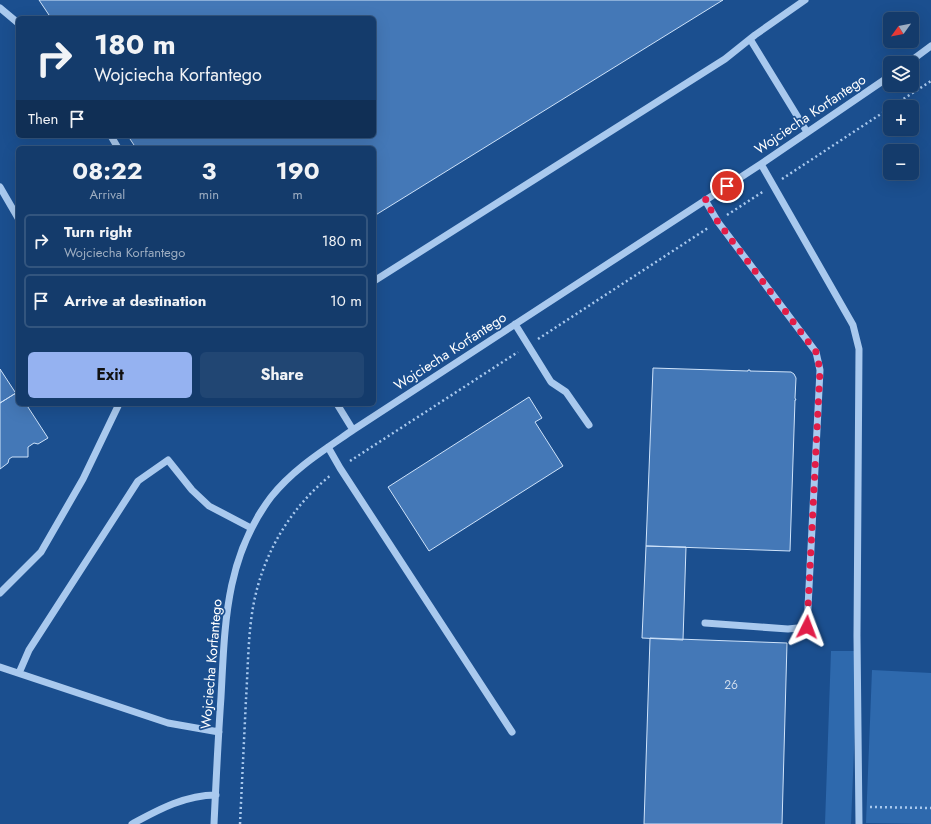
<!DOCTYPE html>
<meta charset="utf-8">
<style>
body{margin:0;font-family:Jost,sans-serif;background:#214673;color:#f1f3f6;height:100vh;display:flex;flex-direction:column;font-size:15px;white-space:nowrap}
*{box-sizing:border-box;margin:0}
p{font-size:13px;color:#9dadc1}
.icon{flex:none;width:22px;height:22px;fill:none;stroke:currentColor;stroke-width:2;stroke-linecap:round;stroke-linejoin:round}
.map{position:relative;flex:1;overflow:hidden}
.sheet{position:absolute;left:16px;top:146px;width:360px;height:260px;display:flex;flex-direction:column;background:#143b6b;border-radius:6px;box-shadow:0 4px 16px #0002,0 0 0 1px #33557e}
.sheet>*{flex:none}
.hud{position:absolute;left:16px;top:16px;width:360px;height:122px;border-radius:6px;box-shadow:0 4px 16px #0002,0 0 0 1px #33557e;background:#143b6b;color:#f1f3f6;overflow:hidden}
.needle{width:26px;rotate:237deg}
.controls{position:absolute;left:883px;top:12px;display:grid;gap:8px}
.controls a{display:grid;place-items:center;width:36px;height:36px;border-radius:6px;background:#143b6b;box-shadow:0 4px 16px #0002,0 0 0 1px #33557e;font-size:20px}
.pin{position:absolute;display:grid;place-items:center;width:34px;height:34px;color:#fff;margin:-17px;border:2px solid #fff;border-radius:50%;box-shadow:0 1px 4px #0007}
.me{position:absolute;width:44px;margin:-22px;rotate:3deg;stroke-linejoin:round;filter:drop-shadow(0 0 3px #0008)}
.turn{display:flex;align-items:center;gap:14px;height:84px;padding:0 12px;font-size:18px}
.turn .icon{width:52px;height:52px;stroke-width:2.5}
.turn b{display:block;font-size:28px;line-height:34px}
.then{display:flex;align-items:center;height:38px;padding:0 12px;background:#0003;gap:8px;font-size:15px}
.eta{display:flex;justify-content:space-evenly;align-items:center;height:68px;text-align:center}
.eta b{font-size:24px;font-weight:700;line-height:28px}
.primary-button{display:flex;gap:8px;margin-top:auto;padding:8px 12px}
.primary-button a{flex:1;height:46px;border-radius:6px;background:#95b2f1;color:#111;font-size:16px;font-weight:700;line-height:46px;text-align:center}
.primary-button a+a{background:#214673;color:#f1f3f6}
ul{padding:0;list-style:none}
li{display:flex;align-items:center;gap:12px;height:54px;margin:0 8px 6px;padding:0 4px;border:2px solid #33557e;border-radius:6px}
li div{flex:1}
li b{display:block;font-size:15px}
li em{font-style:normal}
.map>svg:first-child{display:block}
</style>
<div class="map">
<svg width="931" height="824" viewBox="0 0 931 824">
<rect width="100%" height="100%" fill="#1b4f8f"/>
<path fill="#2e69ad" d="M831,651h27l-7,173h-26z
M872,670l59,3v151l-65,-1z"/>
<path fill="#4478b7" stroke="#cfe3fa" d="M39,0h684l-349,216v-68h-238l-8,-12h246v-118h-323z
M653,368l95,3v-1h2v1l41,1 3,2 2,4 -1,20 1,2h-1l-5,151 -144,-5z
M0,369l15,23 3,-3 -2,4 -16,10z
M16,393l2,4v7h8l22,34 -10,6 -4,-1 -6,4v10h-16l-3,2 -1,4 -8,6v-66z
M529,397l13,21 -7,4 28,44 -134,85 -41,-64z
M646,546l40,1 -3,93 -41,-2z
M650,638l137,5 -5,181h-138z"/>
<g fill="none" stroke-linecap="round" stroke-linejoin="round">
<path stroke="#a9c9ee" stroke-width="2.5" stroke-dasharray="2 3" stroke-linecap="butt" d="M891,107l40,-26
M782,179l108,-71
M727,215l37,-24
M538,339l170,-111
M350,461l168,-109
M870,807l61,1
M240,824c2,-42 4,-83 6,-125 2,-30 2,-68 8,-97 10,-50 37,-95 77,-127"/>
<path stroke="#a9c9ee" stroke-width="7" d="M0,8l18,15
M750,39l57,93
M908,63l23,-17
M111,136l7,12
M761,164l92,161 6,24 -2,287 2,188
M0,187l18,31
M705,200l13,22 98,130 4,18 -13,257 -19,2 -83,-6
M374,281l351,-222 30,-24 50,-35
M515,324l36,58 15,10 23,33
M337,404l16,26
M328,447l12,21 172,264
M0,593l41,-41 42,-73 36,-75
M0,667l168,56 51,9
M19,673l10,-23 109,-169 30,-21 24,30 17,16 42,22
M132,824c26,-14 53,-29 84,-29
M214,824c2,-42 4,-85 7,-127 4,-73 4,-139 50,-200 22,-28 53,-47 82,-67l408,-266 129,-88"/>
</g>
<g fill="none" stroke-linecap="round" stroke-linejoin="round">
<path stroke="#e11d48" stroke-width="7" stroke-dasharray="0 12.6" d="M727,186l-22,14 13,22 98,130 4,18 -13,257"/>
</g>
<g text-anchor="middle" stroke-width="3.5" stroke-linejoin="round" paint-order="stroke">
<g font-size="12" fill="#d0dded">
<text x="731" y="689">26</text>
</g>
<g font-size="14" fill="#fff" stroke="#1b4f8f">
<text transform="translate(810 114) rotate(-34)" y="5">Wojciecha Korfantego</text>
<text transform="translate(450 351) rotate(-33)" y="5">Wojciecha Korfantego</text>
<text transform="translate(211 664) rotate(-85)" y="5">Wojciecha Korfantego</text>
</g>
</g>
</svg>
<div class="controls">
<a><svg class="needle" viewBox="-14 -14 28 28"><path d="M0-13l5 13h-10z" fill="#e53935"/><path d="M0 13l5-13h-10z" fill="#9dadc1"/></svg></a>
<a><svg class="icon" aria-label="layers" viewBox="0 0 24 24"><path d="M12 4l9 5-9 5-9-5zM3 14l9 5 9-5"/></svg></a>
<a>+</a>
<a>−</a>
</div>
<div class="pin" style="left:727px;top:186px;background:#d93025"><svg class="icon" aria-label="arrive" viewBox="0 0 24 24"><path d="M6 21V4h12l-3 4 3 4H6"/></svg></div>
<svg class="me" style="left:807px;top:627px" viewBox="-20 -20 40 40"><path d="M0-17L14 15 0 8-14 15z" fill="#e11d48" stroke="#fff" stroke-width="4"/></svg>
<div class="hud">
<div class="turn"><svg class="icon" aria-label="right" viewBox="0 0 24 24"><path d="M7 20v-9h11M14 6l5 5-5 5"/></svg><div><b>180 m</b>Wojciecha Korfantego</div></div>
<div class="then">Then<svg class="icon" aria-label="arrive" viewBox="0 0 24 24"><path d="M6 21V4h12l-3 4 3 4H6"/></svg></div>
</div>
<section class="sheet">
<div class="eta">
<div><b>08:22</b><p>Arrival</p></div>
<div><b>3</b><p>min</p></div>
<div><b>190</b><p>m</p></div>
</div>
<ul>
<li><svg class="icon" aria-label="right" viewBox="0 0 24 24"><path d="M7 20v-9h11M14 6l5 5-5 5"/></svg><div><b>Turn right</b><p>Wojciecha Korfantego</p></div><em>180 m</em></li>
<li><svg class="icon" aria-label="arrive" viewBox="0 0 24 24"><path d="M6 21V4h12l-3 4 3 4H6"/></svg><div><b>Arrive at destination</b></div><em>10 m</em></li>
</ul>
<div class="primary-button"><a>Exit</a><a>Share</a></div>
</section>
</div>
